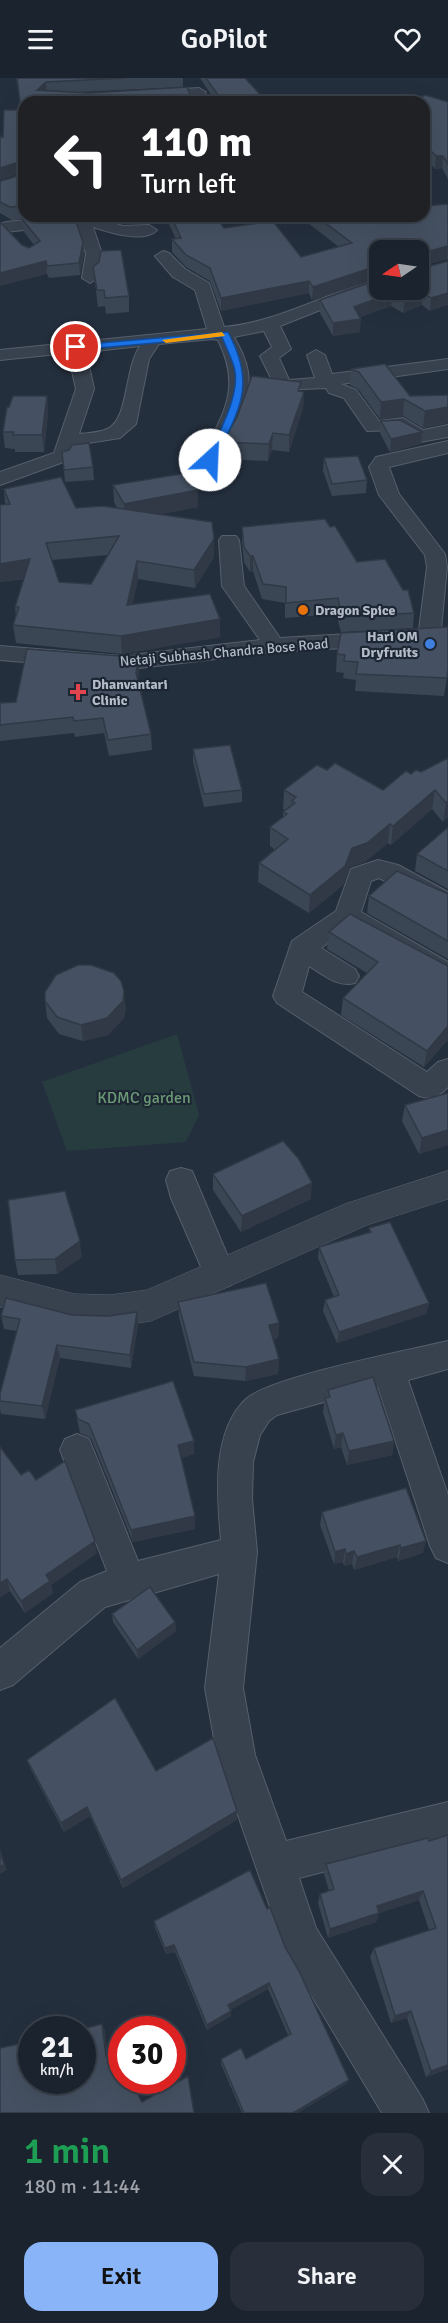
<!DOCTYPE html>
<meta charset="utf-8">
<style>
body{margin:0;font-family:Signika,sans-serif;background:#282f3a;color:#f1f3f6;height:100vh;display:flex;flex-direction:column;font-size:22px;white-space:nowrap}
*{box-sizing:border-box;margin:0}
p{font-size:20px;color:#a0a4aa}
.icon{flex:none;width:33px;height:33px;fill:none;stroke:currentColor;stroke-width:2;stroke-linecap:round;stroke-linejoin:round}
.map{position:relative;height:2035px;overflow:hidden}
.panel{display:flex;flex-direction:column;background:#1b232e;flex:1}
.panel>*{flex:none}
.guide{position:absolute;left:18px;top:18px;width:412px;height:126px;border-radius:18px;box-shadow:0 6px 24px #0002,0 0 0 2px #39404a;background:#202124;color:#fff;overflow:hidden}
.needle{width:39px;rotate:257deg}
.buttons{position:absolute;left:369px;top:162px;display:grid;gap:12px}
.buttons a{display:grid;place-items:center;width:60px;height:60px;border-radius:12px;background:#1b232e;box-shadow:0 6px 24px #0002,0 0 0 2px #39404a;font-size:30px}
.speed{position:absolute;left:18px;top:1938px;display:flex;gap:12px;font-size:30px;font-weight:700;text-align:center}
.speed>*{display:grid;place-content:center;width:78px;height:78px;border-radius:50%;background:#1b232e;box-shadow:0 6px 24px #0002,0 0 0 2px #39404a;line-height:1}
.speed small{font-size:15px;font-weight:400}
.speed .limit{border:9px solid #d22;background:#fff;color:#111}
.pin{position:absolute;display:grid;place-items:center;width:51px;height:51px;color:#fff;margin:-26px;border:3px solid #fff;border-radius:50%;box-shadow:0 2px 6px #0007}
.me{position:absolute;width:66px;margin:-33px;rotate:25deg;stroke-linejoin:round;filter:drop-shadow(0 0 4px #0008)}
.turn{display:flex;align-items:center;gap:21px;height:126px;padding:0 24px;font-size:27px}
.turn .icon{width:78px;height:78px;stroke-width:2.5}
.turn b{display:block;font-size:42px;line-height:51px}
.round{display:grid;place-items:center;flex:none;width:63px;height:63px;border-radius:18px;background:#282f3a}
.head{display:flex;align-items:center;justify-content:space-between;height:102px;padding:0 24px}
h1{font-size:36px;font-weight:600;line-height:45px;color:#1e9e55}
.cta{display:flex;gap:12px;margin-top:auto;padding:12px 24px}
.cta a{flex:1;height:69px;border-radius:18px;background:#8ab4f8;color:#111;font-size:24px;font-weight:600;line-height:69px;text-align:center}
.cta a+a{background:#282f3a;color:#f1f3f6}
header{display:flex;justify-content:space-between;align-items:center;height:78px;padding:0 24px;background:#1b232e;font-size:27px;font-weight:600}
.map>svg:first-child{display:block}
</style>
<header><svg class="icon" aria-label="menu" viewBox="0 0 24 24"><path d="M4 6h16M4 12h16M4 18h16"/></svg>GoPilot<svg class="icon" aria-label="heart" viewBox="0 0 24 24"><path d="M12 20l-8-8c-3-5 5-10 8-4 3-6 11-1 8 4z"/></svg></header>
<div class="map">
<svg width="448" height="2035" viewBox="0 0 448 2035">
<rect width="100%" height="100%" fill="#242f3e"/>
<path fill="#263c3f" d="M177,956l22,81 -13,27 -119,9 -25,-69z"/>
<g fill="none" stroke-linecap="round" stroke-linejoin="round">
<g stroke="#565f6c" stroke-width="2">
<path id="minor" d="M199,10l7,4 -2,3 -54,4 -7,-4 7,-4z
M65,138h24l34,10 26,-1 8,5c-13,14 -49,2 -64,-3l9,27 -4,24 -8,5 -8,-5 4,-24 -10,-30 -70,8 -6,-2v-6l6,-2z
M198,138h35l-2,3 -33,3 -2,-3z
M163,173l6,2 16,16 24,14 15,44c55,-5 103,-35 156,-48v10l-32,10 -68,27 11,23 -12,9 10,22 26,-2 -8,-23 9,-5 9,5 7,19 116,-15v10l-107,15 15,6 23,31 24,-3 20,12 25,-5v12l-28,5 -21,-12 -32,1 -23,-33 -15,-5 -3,-5 -49,2 -17,-34 12,-9 -8,-16 -30,6c6,11 12,22 14,35 4,29 -15,69 -31,92h-14l-3,-4c22,-45 43,-70 18,-120l-5,-1 -54,5 -10,15 -13,65 -16,14 -45,7 -6,15 -69,25v-13l54,-19 22,-64 -8,-36 -68,7v-10l207,-21 -12,-39 -22,-13 -18,-21zM140,268c-16,23 -11,74 -33,83 -8,4 -20,4 -28,5l15,-45 -8,-37z
M448,363v12l-59,14 10,27 46,60 2,13 -6,62 7,-1v14l-174,10 -152,18 -122,-10v-14l122,10 138,-16 -38,-54 -3,-46 3,-4h14l3,4 5,46 36,52 139,-8 8,-63 -2,-12 -46,-60 -10,-28 7,-10z
M378,782l20,5 50,27v20l-69,-34 -8,3 -10,31 87,50v22l-100,-56 -27,20 34,21 4,7 -4,7c-17,5 -31,-8 -46,-17l-7,26 125,80 11,-10 10,-3v28c-10,10 -16,13 -29,9l-142,-93 -4,-7 19,-55 44,-30 15,-42z
M181,1090l11,3 44,105 -5,9 -11,4 -11,-4 -38,-87 -5,-18 4,-9z
M448,1263v28l-40,11 40,115v68l-12,-5 -6,-12 -52,-159 -101,28 -8,6 -9,14 -7,27 -1,37 5,53 -14,136 12,67 31,86 162,-39v38l-149,38 17,50 106,170 7,15h-47l-96,-160 -69,-198 -12,-67 14,-114 -114,33 -92,78 -13,5v-42l80,-66 27,-11 -47,-121 5,-11 12,-5 12,5 49,122 83,-21c-4,-43 -10,-108 25,-141 24,-22 163,-49 202,-58z"/>
</g>
<g stroke="#565f6c" stroke-width="1">
<path id="tertiary" d="M448,1093v28l-81,26 -216,96 -41,6 -36,-1 -74,-19v-32l74,19 36,1 37,-5 198,-86z"/>
</g>
<use href="#minor" fill="#38414e" fill-rule="evenodd"/>
<use href="#tertiary" fill="#38414e" fill-rule="evenodd"/>
</g>
<path fill="#3b4654" fill-rule="evenodd" d="M16,0h167v9l-104,5 -55,10v71l-21,-36 18,-27z
M200,0h45l22,24h-51z
M424,24h24v77l-6,-11 -7,1 -11,-12z
M24,96v42h50l9,26 1,12 -4,21 -31,3 -2,-4 -25,-29 7,3 5,-3 -10,-13 -2,-13 18,-1 -28,2 -12,-7v-32z
M448,126v55l-30,8v-17h-38v28l-68,22 -3,-7 -88,18 -11,-30 -24,-14 -14,-15v-13h4l-11,-23h50l9,12 77,29 38,-10 -40,-31h125z
M448,183l-18,50 -8,-6 -19,8 -12,-7 -31,11v15l-27,4 -13,-23v-13z
M93,189l36,29v16l-23,2 -1,-8 -7,1z
M351,291l59,27 38,-1v29v-1l-25,5 -20,-12 -23,3 -22,-30 -8,-4z
M301,313l3,1 -1,16 -14,44 -17,-2 -4,11 -45,-2v-17z
M47,318l1,17 -4,39h-29v-3l-10,-1 -2,-16z
M381,343l41,11 -1,12 -31,8 -10,-19z
M62,374l31,15 1,13 -29,2z
M324,380l43,22 -1,13 -34,3 -9,-25z
M113,407l85,22 -37,7 53,43 -19,31 -57,-9 -6,26 88,14v18l-98,17 -106,-11 -3,-18 3,-10 -1,-8 9,-28 -24,3v-77l5,-1 -1,-15 72,19h41l-3,-6zM108,477l-17,29 -32,-2 -7,-22z
M242,449h88l27,35 57,51 -1,15 -72,4 -5,-18 -51,4v-15l-23,-4 -9,-28 -3,1 -6,-10 -2,-19z
M341,555l107,38 -4,25 -89,-5 1,-11 -13,-2 1,-5 -8,-1 1,-18z
M139,576v16l-1,11 13,53 1,16 -43,6 -5,-23 -29,4 -1,-4 -74,8v-38l16,-1 105,-46z
M193,671l49,41v12l-38,5 -11,-45z
M448,680v59l-5,5 -11,-13 -41,36 -3,-2 -23,19 -15,5 -7,18 -34,28 -51,-31 1,-19 16,-13 -5,-4v-19l13,-10v-5l2,-2 -2,-1 1,-19 43,-20 56,20 28,-16 10,-2z
M448,751v60l-33,-18 2,-17z
M448,816v65l-81,-46 2,-17z
M329,854l119,34v74l-24,27 -83,-52 2,-17 24,-25 -40,-24z
M45,923l81,7 -2,10 -16,17 -25,6 -24,-7 -12,-16z
M448,1015v52l-29,9 -17,-33 3,-16z
M213,1096l98,25 -70,33 -28,-42z
M369,1150l60,75 -3,11 -89,29 -14,-32 2,-11 9,-3 -16,-39 1,-11 50,-14z
M82,1179l-25,17 -39,1 -3,-15z
M178,1224l101,21 -1,15 -5,1 6,20 -1,15 -33,7 -51,-5 -15,-59z
M137,1234l1,13 -7,43 -71,-10 -15,61 -44,-5 -1,-5v-15l17,-63 -13,-2 -3,-13 71,-1 36,1z
M328,1312l66,51 -2,14 -45,10 -6,-18 -7,2 -11,-37 2,-14h2z
M75,1332l119,44 -13,4 14,58v13l-62,13 -42,-104 -11,-5z
M21,1397l15,5 61,73 -46,32 2,8 -28,20 -15,-22 -10,6z
M322,1434l101,41 -25,8 -1,-4 -43,13 -2,-6 -8,2 -1,-4 -9,2 -14,-39z
M112,1536l63,8 1,9 -38,28 -25,-37z
M27,1682l129,11 81,40v9l-114,68 -33,-72 -26,16 -33,-62z
M428,1760l20,231 -22,8 -19,-59 -16,5 -21,-66 4,-9 55,-18 -10,-30 -40,13 -3,9 -48,16 -10,-35 2,-9 9,-3 -5,-17 2,-10z
M267,1831l82,171 -3,4 -49,29h-55l-21,-49v-5h25l42,-24 -20,-46 -38,21 1,6 -24,14 -32,-78 -9,2 -11,-26 -1,-7z"/>
<path fill="#303945" d="M46,4l1,12 -10,-4z
M436,78h7l-1,12 -7,1z
M22,83l1,12 -23,7v-12z
M83,164l1,12 -4,21 -1,-12z
M448,168l-1,13 -29,8 1,-13z
M46,183l1,13 -47,12v-13z
M380,187v13l-68,22 1,-13z
M309,203v12l-88,18v-13z
M448,209v18l-18,6 1,-13z
M423,214l-1,13 -19,8 2,-13z
M392,215l-1,13 -38,13 1,-12z
M361,241l-1,13 -27,4v-13z
M304,314l-1,16 -14,44v-17z
M47,318l1,17 -4,39 -2,-17z
M404,321l-1,17 -23,3 1,-17z
M448,329v16l-25,5 2,-17z
M422,354l-1,12 -31,8 1,-13z
M273,355l-1,17 -4,11 1,-17z
M198,412v17l-73,14 -1,-17z
M214,461v18l-19,31 -1,-18z
M250,478h3v15l-3,1z
M30,481l2,18 -32,5v-18z
M137,483l1,18 -10,45 -1,-19z
M220,541v18l-98,17 -1,-18z
M139,576v16l-3,19v-16z
M435,712l-3,19 -41,36 2,-19z
M448,723v16l-5,5 3,-19z
M390,746l-2,19 -23,19 -15,5 -7,18 -34,28 1,-18 42,-47z
M124,913l2,17 -2,10 -16,17 -25,6 -2,-16z
M448,948v14l-24,27 3,-16z
M448,1052v15l-29,9 3,-16z
M312,1105l-1,16 -70,33 1,-16z
M80,1163l2,16 -25,17 -2,-15z
M429,1225l-3,11 -89,29 2,-11z
M137,1234l1,13 -7,43 -1,-13z
M279,1245l-1,15 -10,2 1,-15z
M57,1267l3,13 -15,61 -3,-13z
M279,1281l-1,15 -33,7 1,-14z
M343,1355l-2,14 -7,2 2,-14z
M194,1363v13l-15,5 -1,-14z
M394,1363l-2,14 -45,10 2,-14z
M195,1438v13l-62,13 -2,-12z
M95,1463l2,12 -46,32 2,8 -28,20 -4,-12 25,-26z
M426,1463l-3,12 -25,8 3,-13z
M400,1467l-3,12 -43,13 3,-13z
M345,1471l-2,13 -9,2 1,-12z
M354,1473l-2,13 -8,2 2,-12z
M7,1501l3,12 -10,6v-14z
M175,1544l1,9 -38,28 -1,-9z
M87,1729l3,9 -26,16 -3,-9z
M237,1733v9l-114,68 -2,-8z
M0,1770l7,22 -7,4z
M423,1813l-4,9 -46,15 4,-9z
M379,1835l-3,9 -48,16 2,-9z
M174,1867l1,7 -9,2 -1,-6z
M269,1905l-1,6 -40,22v-6z
M231,1933v5l-24,14v-5z
M411,1933l-4,7 -16,5 4,-7z
M102,1946l3,6 4,32 -3,-6z
M448,1987v4l-22,8 5,-6z
M349,2002l-3,4 -49,29h-4z"/>
<path fill="#455162" stroke="#303945" stroke-width="1.5" fill-rule="evenodd" d="M17,0h109l-80,4 -9,8 51,3 99,-6 6,15h-169v60l-2,-1 -22,7v-32l3,1 1,-27h17z
M206,0h39l22,24h-44z
M425,17l23,7v62l-5,-8h-7l-12,-12v-42h-13z
M24,96v32l-14,1 -10,-5v-21z
M448,126v42l-29,8 -1,1v-5h-38v15l-67,22 -4,-6 -88,17 -11,-30 -24,-13 -14,-16 9,-1 -10,-22h44l9,12 49,-7 28,36 51,-14 -36,-27h108v-10z
M55,138h19l9,26 -4,21 -32,3 -1,-5 -46,12v-51l22,23 7,3 11,-7 -18,-22z
M121,172l8,46 -24,2 -1,-8h-7l-4,-23 6,-5 2,-11z
M448,183v32l-17,5 -8,-6 -18,8 -13,-7 -38,14 7,12 -28,4 -13,-23 60,-21v11h38v-22l2,1z
M385,286l25,32 38,-1v12l-23,4 -21,-12 -23,3 -22,-30 -8,-3z
M252,298l49,6 -3,9 6,1 -15,43 -16,-2 -4,11 -46,-2 14,-25z
M13,318h34l-5,39h-29l1,-3h-11l4,-25h2z
M400,342l22,12 -31,7 -10,-18z
M89,365l4,24 -29,3 -2,-18 7,-2 3,-5z
M358,378l9,24 -35,4 -8,-26z
M187,395l11,17 -74,14 -11,-19z
M61,399l15,31 27,-2 109,16 2,17 -20,31 -57,-9 -10,44 83,-11 10,25 -99,17 -108,-11 6,-18h-4l15,-48 -30,5v-59l10,-1 -6,-15zM119,458l-28,48 -32,-2 -13,-39z
M325,441l5,8 5,-1 22,36 28,-3 18,31h5l6,23 -72,4 -4,-19 -52,5v-16l-23,-3 -10,-28h-3l-6,-9 -2,-20z
M448,549v42l-1,9 -91,-4 2,-12 -14,-1 1,-6 -8,-1 4,-21z
M27,571l94,7 18,-2 -3,19 15,61 -43,6 -5,-22 -29,3 -1,-4 -73,8v-22l16,-1z
M230,667l12,45 -38,4 -11,-45z
M448,680v43l-2,2 -11,-13 -42,36 -3,-2 -23,19 -15,5 -7,18 -35,29 -51,-32 29,-24 -18,-12 17,-13 -4,-2 12,-9 -3,-2 4,-4 -12,-7 33,-25 10,5 8,-7 48,27 23,-19 5,3 5,-4 5,2z
M447,750l1,1v42l-31,-17z
M397,793l51,23v47l-79,-45z
M350,836l98,52v60l-21,25 -84,-53 35,-36 -49,-30z
M78,887h13l23,8 7,8 3,10 -1,10 -16,17 -26,7 -24,-8 -12,-16v-9l11,-17z
M448,1015v37l-26,8 -17,-33z
M283,1063l15,17 14,25 -70,33 -29,-42z
M65,1113l15,50 -25,18 -40,1 -7,-60z
M390,1144l39,81 -90,29 -14,-32 14,-5 -20,-48 52,-15 -2,-4z
M266,1205l13,40 -10,2 10,34 -33,8 -52,-5 -16,-60z
M6,1220l66,17 36,1 29,-4 -7,43 -73,-10 -15,61 -42,-5v-7l20,-75 -19,-3z
M373,1299l21,64 -45,10 -6,-18 -7,2 -11,-37 5,-1 -2,-7z
M173,1303l21,60 -16,4 17,71 -64,14 -42,-106 -11,-5 -3,-9z
M0,1369l21,28 8,-5 7,10 29,-19 30,80 -49,34 4,6 -29,20 -14,-22 -7,4z
M406,1410l20,53 -25,7 -1,-3 -43,12 -3,-6 -8,3 -1,-5 -10,3 -13,-40z
M150,1509l25,35 -38,28 -25,-36z
M115,1620l41,73 57,-33 24,73 -116,69 -34,-73 -26,16 -34,-63z
M448,1757v230l-17,6 -20,-60 -16,5 -21,-68 62,-20 -13,-37 -46,15 2,7 -49,16 -10,-35 14,-5 -8,-25 102,-26 1,3z
M0,1774l4,13 -4,1z
M250,1792l17,39 3,-2 15,40 14,24 50,109 -56,33h-49l-23,-54 20,-11 5,11 45,-25 -22,-51 -41,22 3,6 -24,14 -33,-80 -9,3 -11,-27z
M102,1946l4,32 16,-3v27h8l12,22 46,-26 6,37h-194v-65l32,-7v39h50v-50h-4z"/>
<path fill="#1a73e8" stroke="#114b97" stroke-width="1.5" d="M228,254c29,54 11,77 -13,128l-5,3 -4,-3c11,-23 36,-67 28,-93 -3,-10 -8,-20 -12,-30l-146,13 -4,-3 4,-2z"/>
<path fill="#f59e0b" d="M222,254l3,4 -59,7 -4,-3z"/>
<circle fill="#e8710a" stroke="#1d2633" stroke-width="2" cx="303" cy="532" r="6"/>
<circle fill="#3f7fe0" stroke="#1d2633" stroke-width="2" cx="430" cy="566" r="6"/>
<path fill="#e0444e" stroke="#1d2633" stroke-width="2" d="M75 605h6v6h6v6h-6v6h-6v-6h-6v-6h6z"/>
<g text-anchor="middle" stroke-width="4.5" stroke-linejoin="round" paint-order="stroke">
<g font-size="14" font-weight="bold" fill="#b4bcc9" stroke="#1d2633" text-anchor="start">
<text x="315" y="537">Dragon Spice</text>
<text x="418" y="563" text-anchor="end">Hari OM<tspan x="418" dy="16">Dryfruits</tspan></text>
<text x="92" y="611">Dhanvantari<tspan x="92" dy="16">Clinic</tspan></text>
</g>
<g font-size="14" fill="#b4bcc9" stroke="#1d2633">
<text transform="translate(224 574) rotate(-5)" y="5">Netaji Subhash Chandra Bose Road</text>
</g>
<g font-size="16" fill="#6b9a76" stroke="#1d2633">
<text x="144" y="1025">KDMC garden</text>
</g>
</g>
</svg>
<div class="buttons">
<a><svg class="needle" viewBox="-14 -14 28 28"><path d="M0-13l5 13h-10z" fill="#e53935"/><path d="M0 13l5-13h-10z" fill="#a0a4aa"/></svg></a>
</div>
<div class="speed"><div>21<small>km/h</small></div><div class="limit">30</div></div>
<div class="pin" style="left:76px;top:269px;background:#d93025"><svg class="icon" aria-label="arrive" viewBox="0 0 24 24"><path d="M6 21V4h12l-3 4 3 4H6"/></svg></div>
<svg class="me" style="left:210px;top:382px" viewBox="-20 -20 40 40"><circle r="19" fill="#fff"/><path d="M0-13L10 11 0 6-10 11z" fill="#1a73e8"/></svg>
<div class="guide">
<div class="turn"><svg class="icon" aria-label="left" viewBox="0 0 24 24"><path d="M17 20v-9H6M10 6l-5 5 5 5"/></svg><div><b>110 m</b>Turn left</div></div>
</div>
</div>
<section class="panel">
<div class="head"><div><h1>1 min</h1><p>180 m · 11:44</p></div><a class="round"><svg class="icon" aria-label="close" viewBox="0 0 24 24"><path d="M6 6l12 12M18 6L6 18"/></svg></a></div>
<div class="cta"><a>Exit</a><a>Share</a></div>
</section>
